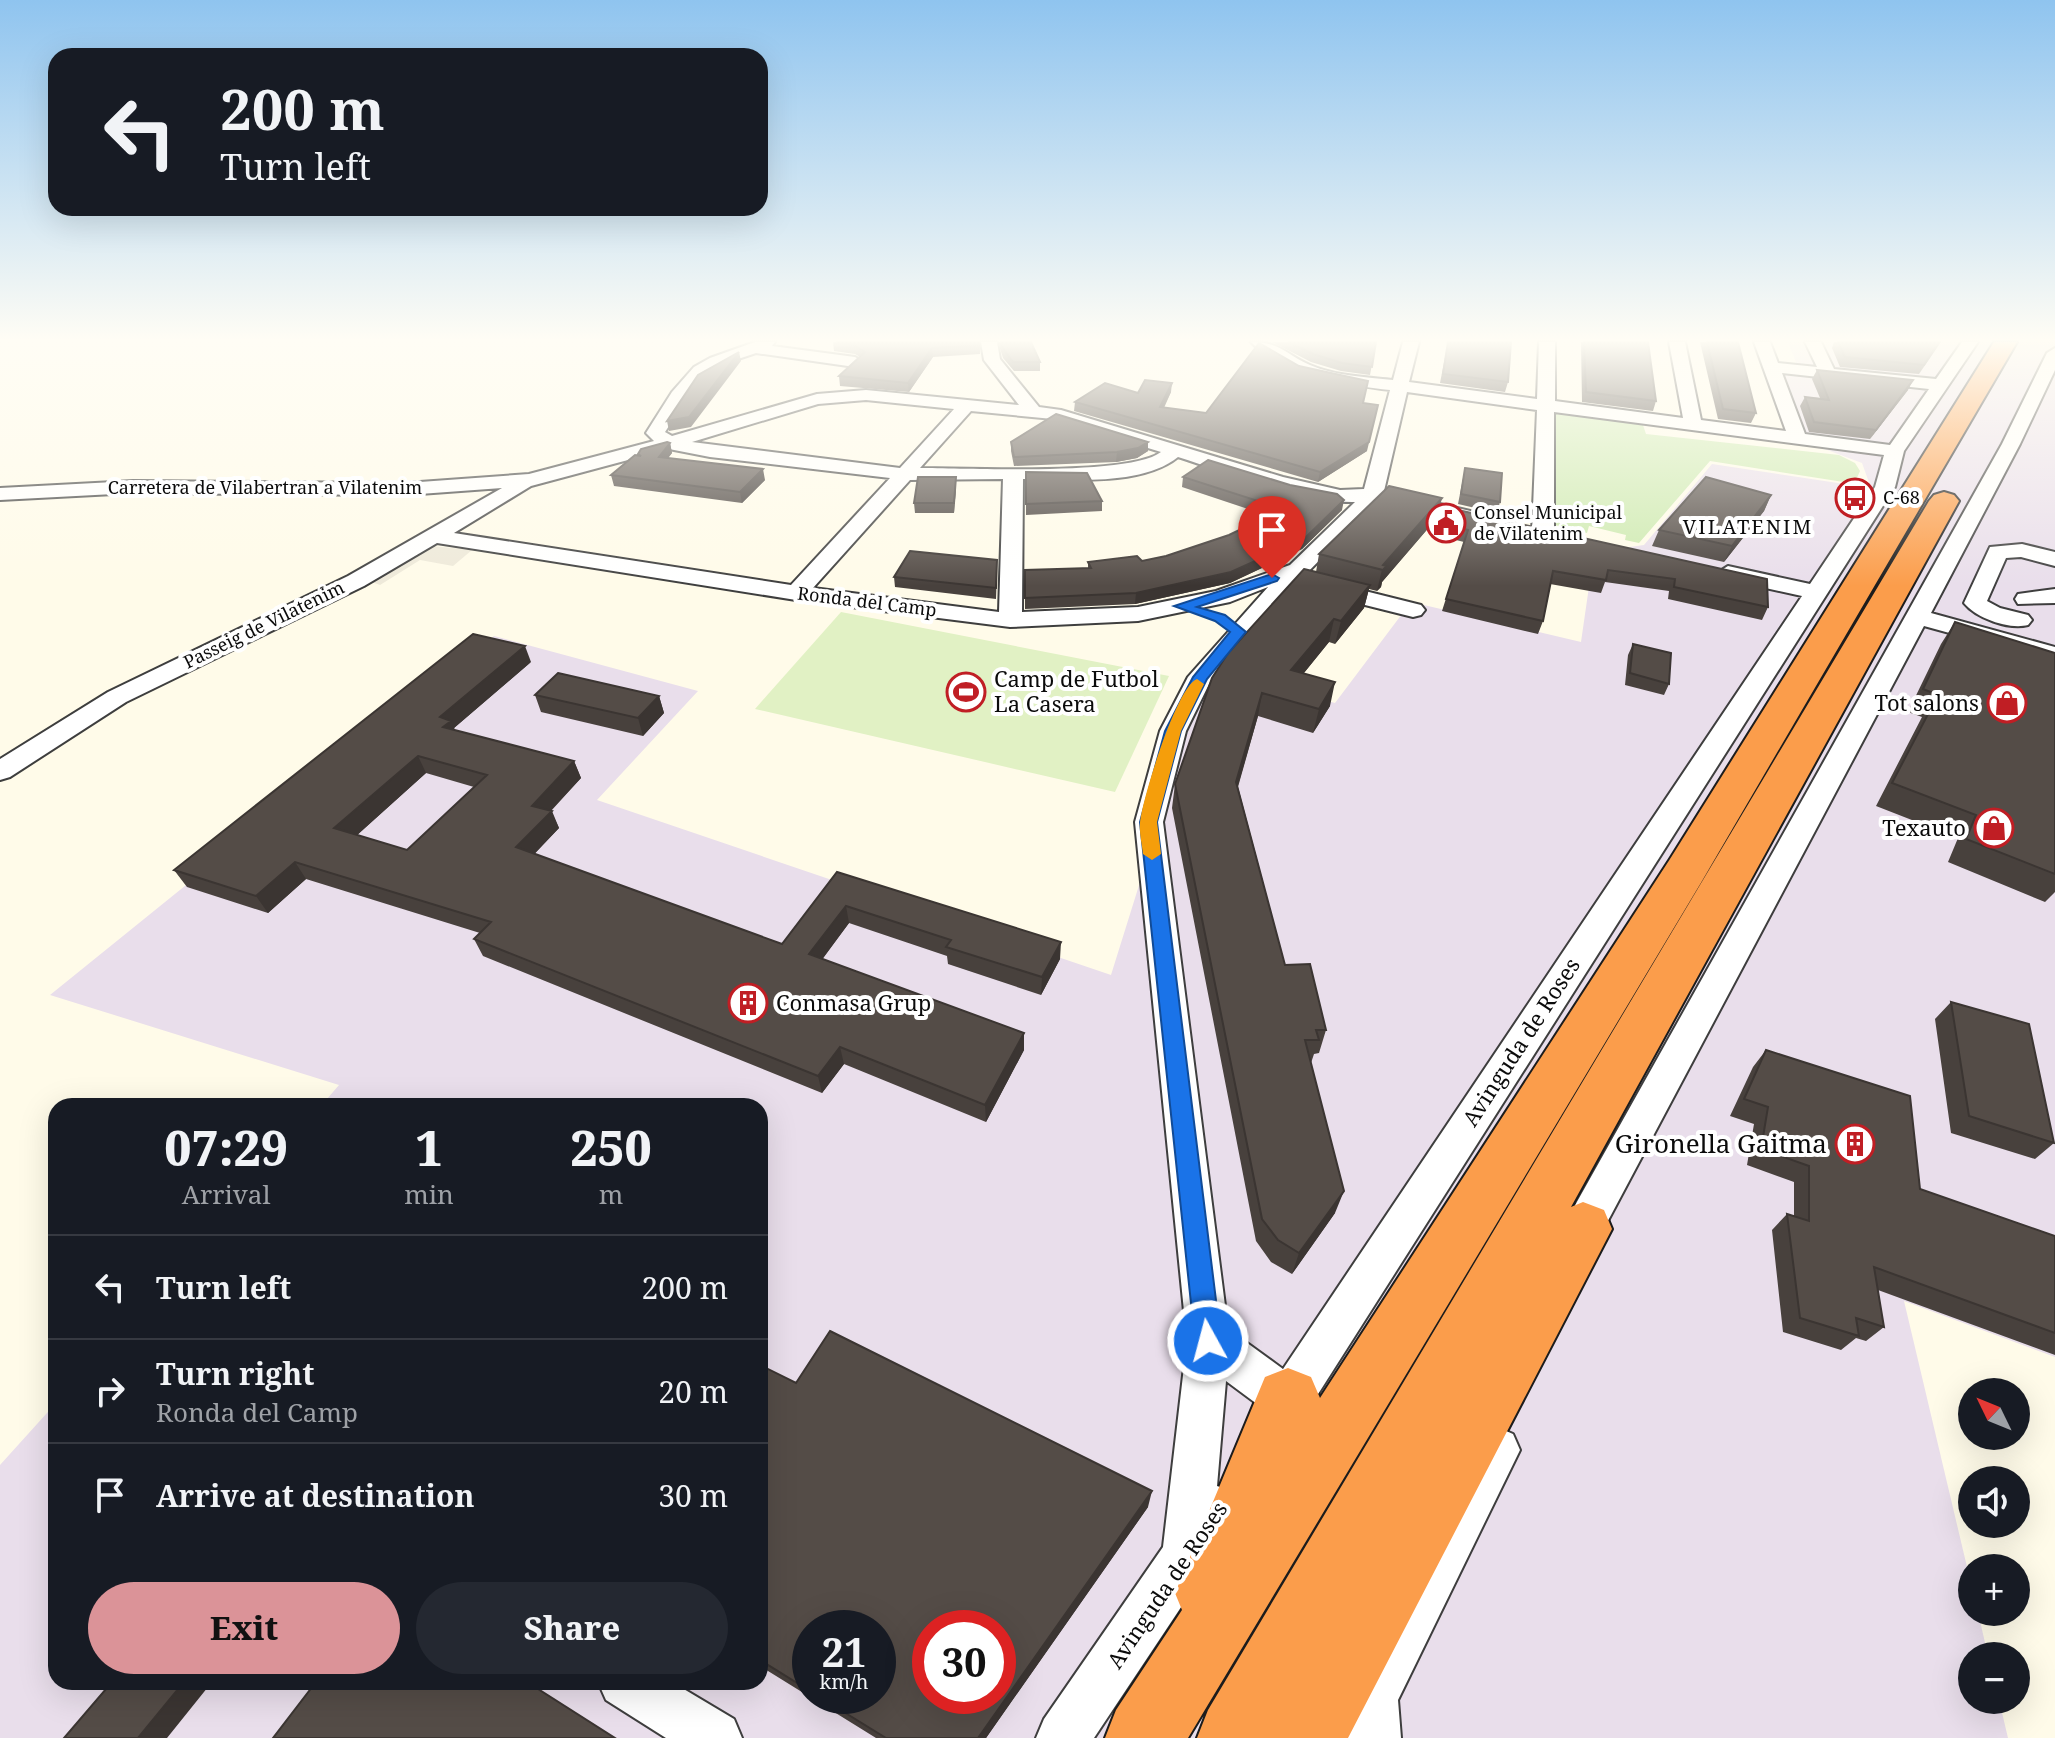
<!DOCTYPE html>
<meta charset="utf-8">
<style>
body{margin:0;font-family:"Noto Serif",serif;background:#242831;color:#f1f3f6;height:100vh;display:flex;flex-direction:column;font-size:30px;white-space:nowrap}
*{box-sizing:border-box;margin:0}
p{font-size:26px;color:#9ea1a6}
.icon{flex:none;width:44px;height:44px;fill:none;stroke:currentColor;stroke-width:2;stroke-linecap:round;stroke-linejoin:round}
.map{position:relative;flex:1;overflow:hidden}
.details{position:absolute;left:48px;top:1098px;width:720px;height:592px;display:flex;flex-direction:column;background:#171b24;border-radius:24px;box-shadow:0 8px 32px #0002}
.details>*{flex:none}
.guide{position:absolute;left:48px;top:48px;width:720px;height:168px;border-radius:24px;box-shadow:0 8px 32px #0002;background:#171b24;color:#f1f3f6;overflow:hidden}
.needle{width:52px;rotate:313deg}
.tools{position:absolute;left:1958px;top:1378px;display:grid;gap:16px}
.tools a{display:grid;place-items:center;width:72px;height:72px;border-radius:50%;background:#171b24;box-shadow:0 8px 32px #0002;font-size:40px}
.speed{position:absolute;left:792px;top:1610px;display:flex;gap:16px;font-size:40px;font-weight:700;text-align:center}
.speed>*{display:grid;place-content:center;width:104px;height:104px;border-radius:50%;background:#171b24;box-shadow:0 8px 32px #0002;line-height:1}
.speed small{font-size:20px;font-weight:400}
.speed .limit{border:12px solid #d22;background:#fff;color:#111}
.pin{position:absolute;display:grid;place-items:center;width:68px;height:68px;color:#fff;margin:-82px -34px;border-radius:50% 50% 50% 0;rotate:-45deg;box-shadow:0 0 8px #0007}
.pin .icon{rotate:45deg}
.me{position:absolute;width:88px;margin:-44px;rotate:353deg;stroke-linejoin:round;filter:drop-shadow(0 0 6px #0008)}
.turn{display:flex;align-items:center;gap:28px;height:168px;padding:0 40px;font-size:36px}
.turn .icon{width:104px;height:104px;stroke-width:2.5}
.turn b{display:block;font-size:56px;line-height:68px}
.eta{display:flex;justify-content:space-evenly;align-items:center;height:136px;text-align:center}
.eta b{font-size:48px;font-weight:800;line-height:56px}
.action{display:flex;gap:16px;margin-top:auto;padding:16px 40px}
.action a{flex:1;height:92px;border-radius:48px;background:#db9398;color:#111;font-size:32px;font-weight:800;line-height:92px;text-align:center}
.action a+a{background:#242831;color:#f1f3f6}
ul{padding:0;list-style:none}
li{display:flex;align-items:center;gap:24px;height:104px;padding:0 40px;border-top:2px solid #363941}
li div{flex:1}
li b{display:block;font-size:30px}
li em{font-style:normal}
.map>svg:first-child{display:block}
</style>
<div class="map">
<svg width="2055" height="1738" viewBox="0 0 2055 1738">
<rect width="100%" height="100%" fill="#fffbe9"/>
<path fill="#e9deeb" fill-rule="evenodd" d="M1788,342h267v1015l-151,-56 68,287v24h6l10,44h-16v44h27l9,38h-2008v-273l56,-62v279h704v-576h-439l18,-21 -289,-90 444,-359 204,55 -101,109 514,175 74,-237 32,-68 118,33 76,-101 170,40 13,-90 50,-7 68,-81 159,24 -9,-25 -64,-24 -28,-72 29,3zM810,1628h68v68h-68zM930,1628h68v68h-68z"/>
<path fill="#ceeab1" d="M1554,413l89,12 3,9 193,21 16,8 5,8 -4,9 -6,3 -140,-22 -71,82 -14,-3 1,-5 -37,-9 -2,7 -36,-9z"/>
<path fill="#e1f1c4" d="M841,612l328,64 -54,116 -360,-83z"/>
<path fill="#eee9d9" d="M432,546l40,4 -19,16 -33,-6 -40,25 -11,-4z"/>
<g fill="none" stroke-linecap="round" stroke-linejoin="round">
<g stroke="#3e3e3e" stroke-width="4">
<path id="minor" d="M755,342h20l-3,4 83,11 8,5 -8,5 -99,-14 -27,9 -31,20 -33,50 7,4 145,-42 49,-4 153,15 -35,-45 -3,-18h16l3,17 39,48 22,3 222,67 57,13 24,-1 26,-99c-47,-6 -103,-11 -139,-48 30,0 34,12 59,23 25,11 56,12 83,15l10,-38h16l-10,40 128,17 2,-57h16v59l128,17 -14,-76h16l16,78 85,11 -32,-89h16l8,21 39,4 -12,-25h16l13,27 102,10 26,-37h16l-74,109 -9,36 -596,937 -16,6 -16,-6 -6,-17 -35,-26 -9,105 18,6 7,17 -7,17 -141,212h-58l8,-19 119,-172 24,-206 -52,-519 25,-91 28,-54 80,-90 -38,15 -92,19 -128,6 -214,-27 -359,-57 -73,43 -238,116 -116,75 -10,3v-21l108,-67 240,-116 154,-88 -96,7 -273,-2 -133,7v-12l133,-7 273,2 123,-9 125,-33 -8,-8 26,-41 22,-25 16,-9zM1782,373l147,16 -39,56 -85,-11zM1407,392l130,18 -5,123 11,6 11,-6v-121l330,43 -9,32 -65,97 -82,-18 -11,7 3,5 82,18 -519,773 -55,-40 -65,-507 23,-91 25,-51 85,-96 81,-82 121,27 10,-6 -3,-4 -121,-28zM866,400l88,9 -54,59 -208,-26 126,-38zM971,411l82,8 108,33c-31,24 -194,16 -241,16zM669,449l41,8 180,21 -99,107 -337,-52 77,-47zM1178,457c50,16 125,46 177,45l-65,63 -74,26 -78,16 -116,5 1,-133c45,0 118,8 155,-22zM1003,479l-4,133 -186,-24 97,-108z
M2055,348v22l-35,74 -89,169 124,34v15l-131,-36 -322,606 -8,24 -14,6 -14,-6 -6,-13 9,-27 433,-772 45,-91z
M2022,544l33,8v14l-34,-9 -15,1 -19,43 13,7 28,7 4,5 -4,5c-19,5 -52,-7 -64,-22l26,-56z
M1329,582l92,23 4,5 -4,5 -8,2 -92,-23 -3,-5 3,-5z
M2055,589v14l-37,1 -3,-5 3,-5z
M1497,1427l16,7 7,16 -122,250 3,38h-54l-1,-41 8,-18 127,-245z
M598,1682h74l62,37 8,19h-76l-60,-38z"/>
</g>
<g stroke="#1c1c1c" stroke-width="4">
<path id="highway" d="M1994,342h23l-315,539 -514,857h-83l11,-28 66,-100 -7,-17 90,-216 23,-9 23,9 9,21 350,-539z
M1944,492l10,3 5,6 -388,706 12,-5 21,8 8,19 -264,509h-151l11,-28 721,-1209 5,-6z"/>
</g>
<use href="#minor" fill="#fff" fill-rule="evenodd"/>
<use href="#highway" fill="#fb9d4b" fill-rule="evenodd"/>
</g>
<path fill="#48413d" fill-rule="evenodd" d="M833,342h147v12l-47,3 -24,35 -69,-6 -1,-10 21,-19 -5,-3 -21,-3z
M998,342h33l9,20v9h-26l-11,-13z
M1272,342h104l-6,33 -29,-4 -30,-9z
M1448,342l60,40 -3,10 -65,-9z
M1581,342h67l8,59 -3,10 -71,-9z
M1700,342h38l18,71 -5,10 -33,-4z
M1834,342h107l-22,32 -79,-7 -8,-19z
M1817,370l91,20 -38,49 -61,-7 -9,-26 5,-9 15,1 -8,-19z
M1171,392l-7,16 42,5 157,-10 4,48 -49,31 -244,-71 1,-9 63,-9z
M1011,442h137v9l-11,7 -21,4 -102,4 -3,-15z
M670,443l2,10 -4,5 97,22 -23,23 -128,-17 -3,-11 28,-20 -1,-1z
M1465,468l35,34 -3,11 -39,-9z
M1026,472l76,29v10l-76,4z
M1183,477l159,33 -40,39 -72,34 -95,21 -110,5v-39l63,-2v-6l54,-1 24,-5 63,-21 40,-19 -87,-29z
M956,487l-2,26h-39l-1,-10z
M1771,495l-7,16 -40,51 -72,-16 7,-16z
M1458,510l310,97 -6,13 -94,-21 1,-8 -64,-9 -4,11 -51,-9 -7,37 -5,13 -96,-23 22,-69 -12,-3z
M1437,518l-55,64 -1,5 -4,4 -8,-2 -5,19 -29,36 -6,-2 -26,32 27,32 -17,27 -55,-17 -20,71 47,178 41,65 -7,23 -5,1 -3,9 24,150 -43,61 -21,-12 -15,-21 -84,-433 3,-24 141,-212 3,-18z
M997,570l-1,29 -101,-12 -1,-10z
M1955,622l100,31v239l-10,10 -97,-40 10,-24 -82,-32 46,-89 -14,-5 33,-68z
M1633,644l36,40 -5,11 -39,-10 3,-30z
M531,662l-77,66 1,3 119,30 7,17 -30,33 8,17 -25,26 248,90 55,-72 223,87 -19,36 -93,-31 -1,-8 -98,-33 -27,36 202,74v17l-38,72 -142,-58 -22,29 -339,-137 -9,-17 6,-6 -174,-54 -38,34 -81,-26 -13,-17zM426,773l48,14 -67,63 -50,-15z
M535,695l124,1 5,17 -21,23 -102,-24z
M1951,1002l103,141 -19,16 -84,-26 -16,-114z
M1766,1050l154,139 135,47v119l-177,-65 6,37 -18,14 -10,-3 -15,12 -58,-18 -11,-102 15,-16 7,2v-34l-47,-17 7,-41 -24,-8 23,-49z
M760,1365l36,18 352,124 -162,231h-110l-116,-72zM810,1628l68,68h-68z"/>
<path fill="#3b3532" d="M932,348l1,9 -24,35 -1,-9z
M739,352l2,9 -50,66 -22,4 -2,-10z
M1913,380l-5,10 -38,49 6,-9z
M1172,383l-1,9 -12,24 1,-9z
M1378,405l-11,46 -49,31 2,-10z
M1148,442v9l-11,7 -21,4 1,-10z
M670,443l2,10 -11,14 -2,-10z
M763,469l2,11 -23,23 -2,-11z
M956,477v10l-2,26v-10z
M1771,495l-7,16 -40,51 8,-16z
M1442,498l-5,20 -55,64 -1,5 -4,4 6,-26z
M1344,500l-2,10 -40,39 -72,34 -95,21 1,-11z
M1370,585l-6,23 -29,36 6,-23z
M1334,619l-5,23 -42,52 4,-24z
M525,646l6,16 -77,66 5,10 -15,-11 -4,-10z
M1335,682l-5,24 -17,27 6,-24z
M1262,693l-4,23 -26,90 4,-24z
M659,696l5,17 -21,23 -5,-18z
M418,756l8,17 -81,73 -11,-18z
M574,761l7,17 -42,45 -7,-17z
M552,811l7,17 -35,37 -8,-18z
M295,862l11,17 -38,34 -12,-17z
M846,906l3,17 -36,49 -4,-18z
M1061,942l-1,17 -19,36 1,-18z
M1024,1033v17l-38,72 -1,-17z
M840,1047l4,17 -22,29 -4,-17z
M1344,1191l-9,22 -43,61 7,-21z
M1152,1491l-4,16 -162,231h-8z
M184,1682h28l-45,56h-29z"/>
<path fill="#544c47" stroke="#3b3532" stroke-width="2" fill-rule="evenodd" d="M836,342h144v3l-48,3 -24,35 -69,-7 26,-24 -11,-7z
M1001,342h30l9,20h-27l-10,-14z
M1288,342h88l-4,25 -30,-4 -29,-9z
M1448,342h63l-3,40 -65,-8z
M1584,342h64l8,59 -70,-9z
M1707,342h31l18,71 -33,-4z
M1838,342h101l-15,23 -79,-8z
M1259,343l40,23 69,15 -5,22 15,2 -9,37 -49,30 -245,-70 30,-19 33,10 7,-13 27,3 -12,24 46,6z
M739,352l-50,65 -22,4 31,-46z
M1817,370l96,10 -37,50 -62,-8 -9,-25 24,3z
M1056,414l92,28 -10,6 -21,4 -103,5 -3,-15z
M667,442l3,1 -11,14 104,12 -23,23 -129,-17 24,-20 6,1 -3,-2 3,-5z
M1208,460l82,25 47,9 7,6 -40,39 -73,33 -95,21 -111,5v-28l66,-2 -3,-6 49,-6 5,5 24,-5 63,-21 54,-26 -100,-32z
M1465,468l37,5 -2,29 -39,-8z
M1026,472l61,1 15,28 -76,3z
M918,477h38l-2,26h-40z
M1706,477l65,18 -39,51 -73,-16z
M1389,486l53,12 -59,67 3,1 -3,4 -64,-16z
M1458,510l309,69 1,28 -94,-20 1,-8 -67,-9 -2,10 -53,-9 -10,50 -97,-22 22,-69 -12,-3z
M910,551l87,9 -1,28 -102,-11z
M1304,569l66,16 -29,36 -7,-2 -43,51 44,12 -16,27 -57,-16 -26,89 49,183 25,-1 16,66h-10l3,10h-14l39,151 -45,62 -21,-13 -16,-21 -87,-435 37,-106 16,-25z
M1955,622l100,31v221l-89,-35 10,-24 -84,-32 46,-88 -15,-6z
M473,634l52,12 -85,71 11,4 -8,6 131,34 -42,45 20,5 -36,36 266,97 55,-72 224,70 -19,35 -96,-30 5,-7 -105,-34 -37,48 215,79 -39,72 -145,-58 -22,29 -344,-137 17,-17 -196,-60 -39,34 -82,-26zM418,756l69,19 -80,75 -73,-22z
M1633,644l38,9 -2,31 -39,-11z
M558,673l101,23 -21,22 -103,-23z
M1951,1002l78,22 25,119 -85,-27z
M1766,1050l144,46 10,93 135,47v97l-181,-66 10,60 -28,-9 3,18 -59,-18 -13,-104 22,7v-55l-48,-17 7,-42 -24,-8z
M830,1331l322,160 -174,247h-92l-68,-42h60v-68h-68v63l-50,-31v-295l36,18zM930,1628h68v68h-68z
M112,1682h72l-46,56h-74z
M316,1682h211l88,56h-342z"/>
<linearGradient id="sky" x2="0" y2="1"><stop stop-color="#8fc4ef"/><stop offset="0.58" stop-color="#fffdf5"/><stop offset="1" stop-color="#fffdf5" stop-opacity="0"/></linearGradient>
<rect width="2055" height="586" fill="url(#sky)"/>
<path fill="#1a73e8" stroke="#114b97" stroke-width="2" d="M1272,574l7,4 -2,3 -80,26 28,8 21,17 -39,47 -26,52 -24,91 64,519 -4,9 -9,4 -9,-4 -4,-9 -55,-519 25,-91 28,-54 37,-45 -15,-11 -41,-15z"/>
<path fill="#f59e0b" d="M1197,679l7,5 -23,47 -24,91 4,32 -9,6 -9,-6c-1,-10 -4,-21 -3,-31 2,-24 37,-137 57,-144z"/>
<defs>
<g id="bus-ring" transform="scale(2)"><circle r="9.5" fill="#fff" stroke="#c01e24" stroke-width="1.5"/><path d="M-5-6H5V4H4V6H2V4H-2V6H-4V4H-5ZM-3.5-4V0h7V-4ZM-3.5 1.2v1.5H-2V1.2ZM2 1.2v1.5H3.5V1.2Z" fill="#c01e24"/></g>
<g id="civic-ring" transform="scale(2)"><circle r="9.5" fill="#fff" stroke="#c01e24" stroke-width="1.5"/><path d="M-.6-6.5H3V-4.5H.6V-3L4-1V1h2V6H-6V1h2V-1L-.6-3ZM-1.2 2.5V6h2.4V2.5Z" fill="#c01e24"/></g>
<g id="stadium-ring" transform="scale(2)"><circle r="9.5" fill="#fff" stroke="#c01e24" stroke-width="1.5"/><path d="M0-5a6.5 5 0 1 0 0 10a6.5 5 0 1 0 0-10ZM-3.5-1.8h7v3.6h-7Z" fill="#c01e24"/></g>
<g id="shop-ring" transform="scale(2)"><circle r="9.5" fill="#fff" stroke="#c01e24" stroke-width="1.5"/><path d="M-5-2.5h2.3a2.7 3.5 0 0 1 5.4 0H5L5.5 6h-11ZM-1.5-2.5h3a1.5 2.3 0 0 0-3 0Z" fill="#c01e24"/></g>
<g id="building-ring" transform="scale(2)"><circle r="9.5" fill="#fff" stroke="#c01e24" stroke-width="1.5"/><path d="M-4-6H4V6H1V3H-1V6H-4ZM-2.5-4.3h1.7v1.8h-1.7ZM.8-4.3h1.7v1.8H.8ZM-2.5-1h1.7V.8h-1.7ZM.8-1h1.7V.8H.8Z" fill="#c01e24"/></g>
</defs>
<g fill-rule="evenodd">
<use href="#bus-ring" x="1855" y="498"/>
<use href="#civic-ring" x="1446" y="523"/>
<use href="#stadium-ring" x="966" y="692"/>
<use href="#shop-ring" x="2007" y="703"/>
<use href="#shop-ring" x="1994" y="828"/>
<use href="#building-ring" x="748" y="1003"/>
<use href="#building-ring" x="1855" y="1144"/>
</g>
<g text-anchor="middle" stroke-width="8" stroke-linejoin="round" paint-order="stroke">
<g font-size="18" fill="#0b0b0b" stroke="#fff">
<text x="265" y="494">Carretera de Vilabertran a Vilatenim</text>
<text transform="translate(867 602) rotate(7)" y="6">Ronda del Camp</text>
<text transform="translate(264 625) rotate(-26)" y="6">Passeig de Vilatenim</text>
</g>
<g font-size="18" fill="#0b0b0b" stroke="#fff" text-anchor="start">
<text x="1883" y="504">C-68</text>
<text x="1474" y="519">Consel Municipal<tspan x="1474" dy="21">de Vilatenim</tspan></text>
</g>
<g font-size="20" letter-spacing="2" fill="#0b0b0b" stroke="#fff">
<text x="1748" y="534">VILATENIM</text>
</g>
<g font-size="22" fill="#0b0b0b" stroke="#fff" text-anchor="start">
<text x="994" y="687">Camp de Futbol<tspan x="994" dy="25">La Casera</tspan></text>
<text x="1979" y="711" text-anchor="end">Tot salons</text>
<text x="1966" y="836" text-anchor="end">Texauto</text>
<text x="776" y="1011">Conmasa Grup</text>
</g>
<g font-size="22" fill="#0b0b0b" stroke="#fff">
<text transform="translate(1521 1042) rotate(-57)" y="8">Avinguda de Roses</text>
<text transform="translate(1167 1585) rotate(-56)" y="8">Avinguda de Roses</text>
</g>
<g font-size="26" fill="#0b0b0b" stroke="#fff" text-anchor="end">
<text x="1827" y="1153">Gironella Gaitma</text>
</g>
</g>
</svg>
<div class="tools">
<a><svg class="needle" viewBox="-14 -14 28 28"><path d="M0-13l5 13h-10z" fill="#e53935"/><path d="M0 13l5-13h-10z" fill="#9ea1a6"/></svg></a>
<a><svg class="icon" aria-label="sound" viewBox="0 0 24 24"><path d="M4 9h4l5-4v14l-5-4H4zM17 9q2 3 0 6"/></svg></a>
<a>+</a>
<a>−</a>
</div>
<div class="speed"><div>21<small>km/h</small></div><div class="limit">30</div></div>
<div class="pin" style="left:1272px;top:578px;background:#d93025"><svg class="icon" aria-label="arrive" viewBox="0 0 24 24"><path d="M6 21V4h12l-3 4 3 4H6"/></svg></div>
<svg class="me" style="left:1208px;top:1341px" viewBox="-20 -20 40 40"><circle r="17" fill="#1a73e8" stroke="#fff" stroke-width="3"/><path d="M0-11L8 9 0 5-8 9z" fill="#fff"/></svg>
<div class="guide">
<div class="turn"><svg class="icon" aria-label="left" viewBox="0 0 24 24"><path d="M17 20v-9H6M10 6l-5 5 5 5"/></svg><div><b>200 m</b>Turn left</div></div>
</div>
<section class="details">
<div class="eta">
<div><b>07:29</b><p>Arrival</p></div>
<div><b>1</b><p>min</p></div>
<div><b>250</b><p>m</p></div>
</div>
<ul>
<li><svg class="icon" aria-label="left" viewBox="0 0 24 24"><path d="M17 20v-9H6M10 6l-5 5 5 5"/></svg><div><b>Turn left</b></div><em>200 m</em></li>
<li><svg class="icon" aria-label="right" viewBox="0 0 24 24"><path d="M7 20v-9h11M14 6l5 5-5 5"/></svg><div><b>Turn right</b><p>Ronda del Camp</p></div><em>20 m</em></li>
<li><svg class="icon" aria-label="arrive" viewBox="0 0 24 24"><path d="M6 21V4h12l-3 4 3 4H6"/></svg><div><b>Arrive at destination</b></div><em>30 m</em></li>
</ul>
<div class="action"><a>Exit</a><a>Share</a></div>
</section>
</div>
